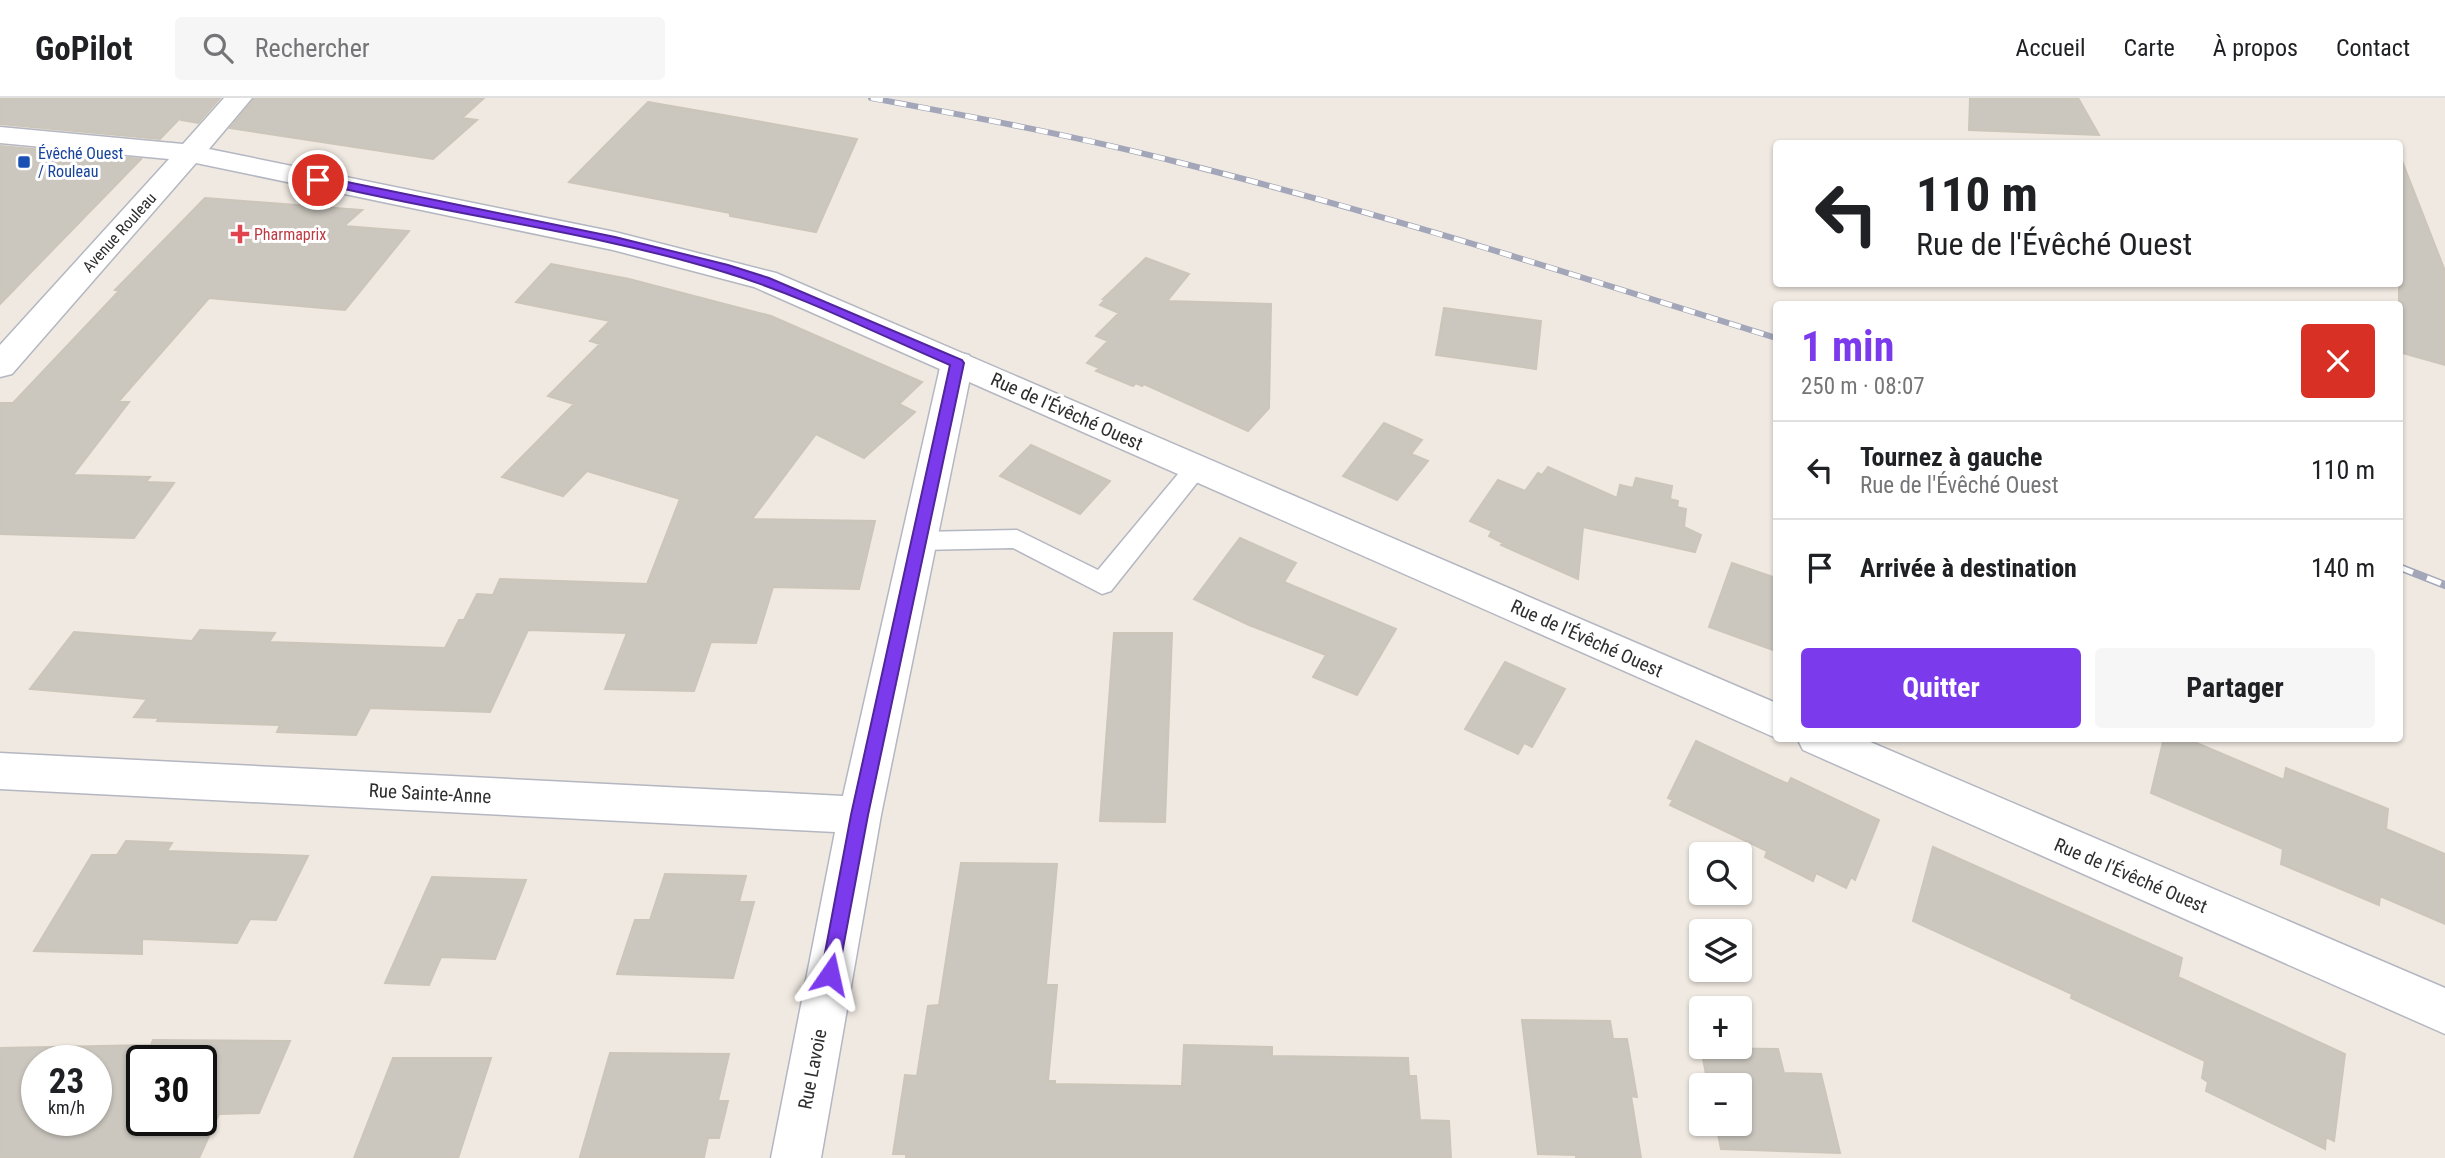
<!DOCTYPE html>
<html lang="fr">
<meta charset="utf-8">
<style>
body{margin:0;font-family:"Roboto Condensed",sans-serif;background:#f6f6f6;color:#202124;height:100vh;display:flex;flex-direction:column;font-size:26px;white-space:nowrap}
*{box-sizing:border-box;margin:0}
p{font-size:23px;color:#757577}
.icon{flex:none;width:38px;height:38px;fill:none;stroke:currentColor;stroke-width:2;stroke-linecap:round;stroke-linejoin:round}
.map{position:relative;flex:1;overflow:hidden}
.side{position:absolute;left:1773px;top:203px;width:630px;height:441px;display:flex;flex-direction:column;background:#fff;border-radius:7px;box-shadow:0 2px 5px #0004}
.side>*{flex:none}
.banner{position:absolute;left:1773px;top:42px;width:630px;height:147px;border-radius:7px;box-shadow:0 2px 5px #0004;background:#fff;color:#202124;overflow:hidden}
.buttons{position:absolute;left:1689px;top:744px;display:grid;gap:14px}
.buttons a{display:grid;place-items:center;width:63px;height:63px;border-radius:7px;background:#fff;box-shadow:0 2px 5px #0004;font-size:35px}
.speed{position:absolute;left:21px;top:947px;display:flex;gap:14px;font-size:35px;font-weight:700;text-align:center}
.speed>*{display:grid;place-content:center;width:91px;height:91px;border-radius:50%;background:#fff;box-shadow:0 2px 5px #0004;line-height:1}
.speed small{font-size:18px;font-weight:400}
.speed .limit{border:4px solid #111;border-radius:10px;background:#fff;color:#111}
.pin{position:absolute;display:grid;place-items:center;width:60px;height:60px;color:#fff;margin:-30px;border:4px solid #fff;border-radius:50%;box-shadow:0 2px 7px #0007}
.me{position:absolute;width:77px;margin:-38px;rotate:11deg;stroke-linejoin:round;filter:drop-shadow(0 0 5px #0008)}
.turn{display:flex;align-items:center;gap:24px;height:147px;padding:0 28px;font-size:32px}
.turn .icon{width:91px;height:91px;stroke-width:2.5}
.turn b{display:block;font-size:49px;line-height:60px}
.round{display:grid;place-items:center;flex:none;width:74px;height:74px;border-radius:7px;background:#f6f6f6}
.summary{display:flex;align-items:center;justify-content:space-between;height:119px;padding:0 28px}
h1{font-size:42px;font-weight:700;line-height:52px;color:#7c3aed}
.cta{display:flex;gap:14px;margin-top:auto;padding:14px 28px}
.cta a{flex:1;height:80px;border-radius:7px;background:#7c3aed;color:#fff;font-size:28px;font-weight:700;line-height:80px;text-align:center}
.cta a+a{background:#f6f6f6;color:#202124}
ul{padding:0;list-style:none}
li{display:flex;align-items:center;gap:21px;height:98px;padding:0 28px;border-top:2px solid #e0e0e0}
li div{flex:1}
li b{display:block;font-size:26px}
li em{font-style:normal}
header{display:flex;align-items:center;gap:42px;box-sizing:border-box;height:98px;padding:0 35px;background:#fff;border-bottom:2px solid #e0e0e0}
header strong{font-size:33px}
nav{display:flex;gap:38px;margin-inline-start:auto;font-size:24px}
.search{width:490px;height:63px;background:#f6f6f6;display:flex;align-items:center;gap:18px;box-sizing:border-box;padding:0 24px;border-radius:7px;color:#757577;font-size:26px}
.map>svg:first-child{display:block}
</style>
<header>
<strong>GoPilot</strong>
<div class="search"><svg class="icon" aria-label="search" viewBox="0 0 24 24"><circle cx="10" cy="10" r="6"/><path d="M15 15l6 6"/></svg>Rechercher</div>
<nav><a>Accueil</a><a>Carte</a><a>À propos</a><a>Contact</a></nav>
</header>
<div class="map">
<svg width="2445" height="1060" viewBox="0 0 2445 1060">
<rect width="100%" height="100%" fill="#efe9e1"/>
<path fill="#cbc7bf" stroke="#cbc5ba" stroke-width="2" fill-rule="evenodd" d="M0,0h220l-22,25 -17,-3 1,-4 -22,23 -160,-15z
M255,0h229l-22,20 15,2 -44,39 -203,-31z
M1970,0h108l21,37 -130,-5z
M648,4l75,13 134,24 -41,93 -86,-16v-3l-161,-31z
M0,48l141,13 -141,145z
M2399,63h3l43,110v94l-46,-13z
M205,100l157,12 -18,16 65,5 -64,79 -136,-12 -91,104h11l-56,73 77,2 -4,5 28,1 -40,55 -134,-4v-131h13l106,-112 -4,-1z
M1146,160l43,16 -22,27 104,3 -2,104 -21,23 -104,-47 -2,2 -6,-3 -3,3 -37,-15 3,-3 -12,-5 21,-22 -12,-5 23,-23 -19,-8 6,-6h-3z
M551,166l78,15 142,37 151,66 -23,22 16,8 -51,46 -48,-24 -64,85 123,2 -16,68 -86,-2 -17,56 -45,-1 -17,49 -89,-2 22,-56 -99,-3 -38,82 -120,-4 -14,27 -79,-3 3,-7 -123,-4 2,-3 -25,-1 13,-18 -117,-10 44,-57 118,9 8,-11 75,3 -6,9 176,6 14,-28h5l13,-26 16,1 7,-16 147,5 33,-85 -93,-28 -24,25 -61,-19 72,-73 -26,-8 52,-52 -10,-3 20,-20 -94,-19z
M1444,210l97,13 -5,48 -100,-14z
M1384,325l38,17 -11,14 17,7 -31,39 -54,-24z
M1031,347l79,36 -30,33 -80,-38z
M1548,369l69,31 3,-13 13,3 3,-10 36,8 -2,13 8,2 -1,6 9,2 -2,18 17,8 -6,17 -112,-25 -5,52 -77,-34 2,-2 -14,-7 3,-5 -22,-10 28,-41 27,11 13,-18 4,2z
M1240,440l56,25 -12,19 112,47 -39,66 -44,-18 13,-22 -77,-30 -55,-26z
M1732,465l44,15v73l-67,-24z
M1114,535h58l-7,189 -65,-1z
M1505,564l60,27 -33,58 -8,-4 -6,11 -53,-25z
M2164,640h21l99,42 2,-12 102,41 -2,20 59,25v70l-65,-28 -1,9 -98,-41 2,-15 -132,-56z
M1696,643l92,43 3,-6 88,42 -24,60 -4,-3 -5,11 -30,-15 -3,8 -48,-24 2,-6 -97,-46 3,-5 -5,-2z
M126,743l46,2 -5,8 141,5 -32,64 -26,-1 -13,24 -95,-4v15l-108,-3 58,-96h25z
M1933,749l249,111 -4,19 167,77 -11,87 -8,-4 -1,12 -119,-58 2,-9 -6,-4 3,-17 -134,-63 1,-4 -159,-73z
M961,765l96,1 -11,121h11l-9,96h7v3l127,2 2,-41 88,2v9l136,2 1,18h7l4,44 29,1 2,37h-545v-4h-13l12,-79 12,1 11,-70 11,-1z
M665,776l81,2 -7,26h15l-21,76 -116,-4 18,-54h15z
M432,779l94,3 -31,79 -54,-2 -12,28 -44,-2z
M1522,922l88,1 3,18h14l10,58 -6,-1 10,62h-65v-3l-38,-1z
M153,942l137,1 -31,72 -40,1 -20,44h-199v-110l151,-3zM37,962h59v60h-59zM142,962h59v60h-59z
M1701,950l77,1 6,24 37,1 19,79 -119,-4 -5,-25h24v-39h-32z
M610,955l119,1 -11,47h10l-9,37h-11l-4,19h-124z
M393,960h98l-33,100h-104z"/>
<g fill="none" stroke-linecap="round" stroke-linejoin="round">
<g stroke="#b4b7c1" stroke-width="3">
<path id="lane" d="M1196,361l8,3 4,6 -4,6 -93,117 -9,3 -89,-46 -94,2 -9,-2 -3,-7 3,-7 9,-2 98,-2 81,40 90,-108z"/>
</g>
<g stroke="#b4b7c1" stroke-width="3">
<path id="street" d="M957,254l12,3 4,8 -92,452 -60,343h-50l64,-326 -835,-43v-36l843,43 98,-433 4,-8z"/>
</g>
<g stroke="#b4b7c1" stroke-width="3">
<path id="secondary" d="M224,0h28l-43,51 406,83 161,41 1000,430v35l-1022,-451 -141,-37 -417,-87 -184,211 -12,3v-32l169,-186 -169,-16v-16l183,17z
M1797,640h64l584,250v46l-642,-284z"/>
</g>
<use href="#lane" fill="#fff" fill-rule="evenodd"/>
<use href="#street" fill="#fff" fill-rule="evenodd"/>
<use href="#secondary" fill="#fff" fill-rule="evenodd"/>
<g stroke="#a3a6b8" stroke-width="6">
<path id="rail-far1" d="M871,0c102,19 205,38 306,64 202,50 400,114 599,176"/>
</g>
<g stroke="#a3a6b8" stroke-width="8">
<path id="rail" d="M2399,469l46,18"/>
</g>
<use href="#rail-far1" stroke="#fff" stroke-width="4.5" stroke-dasharray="12" stroke-linecap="butt"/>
<use href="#rail" stroke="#fff" stroke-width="5" stroke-dasharray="15" stroke-linecap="butt"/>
</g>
<path fill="#7c3aed" stroke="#51269a" stroke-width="2" d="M318,78l297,61 113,28 41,13 193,82 2,3 -96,452 -31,165 -7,3 -7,-3 -2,-6 30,-159 99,-450c-75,-32 -149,-70 -226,-93 -134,-41 -274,-57 -410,-90v-5z"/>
<rect fill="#1a4fb4" stroke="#fff" stroke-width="2.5" x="17" y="57" width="14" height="14" rx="3.5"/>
<path fill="#e0444e" stroke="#fff" stroke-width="2.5" d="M236.5 125.5h7v7h7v7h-7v7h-7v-7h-7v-7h7z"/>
<g text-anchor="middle" stroke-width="6" stroke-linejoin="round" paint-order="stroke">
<g font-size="16" fill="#164399" stroke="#fff" text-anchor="start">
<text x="38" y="61">Évêché Ouest<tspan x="38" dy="18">/ Rouleau</tspan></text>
</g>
<g font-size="16" fill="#2e2e2e" stroke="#fff">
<text transform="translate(119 134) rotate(-48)" y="6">Avenue Rouleau</text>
</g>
<g font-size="16" fill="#be3a42" stroke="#fff" text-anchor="start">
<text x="254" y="142">Pharmaprix</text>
</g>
<g font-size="19" fill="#2e2e2e" stroke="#fff">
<text transform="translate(1067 313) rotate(24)" y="7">Rue de l'Évêché Ouest</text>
<text transform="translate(1587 540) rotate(24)" y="7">Rue de l'Évêché Ouest</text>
<text transform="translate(430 695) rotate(3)" y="7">Rue Sainte-Anne</text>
<text transform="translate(2131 777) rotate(23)" y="7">Rue de l'Évêché Ouest</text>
<text transform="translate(812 971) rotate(-79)" y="7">Rue Lavoie</text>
</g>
</g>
</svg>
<div class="buttons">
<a><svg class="icon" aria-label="search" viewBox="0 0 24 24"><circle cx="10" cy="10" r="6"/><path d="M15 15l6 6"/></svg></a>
<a><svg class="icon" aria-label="layers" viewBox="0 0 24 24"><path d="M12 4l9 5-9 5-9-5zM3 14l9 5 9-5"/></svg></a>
<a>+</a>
<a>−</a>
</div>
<div class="speed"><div>23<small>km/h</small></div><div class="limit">30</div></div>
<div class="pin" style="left:318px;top:82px;background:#d93025"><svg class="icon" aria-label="arrive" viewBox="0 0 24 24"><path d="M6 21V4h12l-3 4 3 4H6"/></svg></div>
<svg class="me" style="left:830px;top:876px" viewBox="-20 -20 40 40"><path d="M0-17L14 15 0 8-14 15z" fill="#7c3aed" stroke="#fff" stroke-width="4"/></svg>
<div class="banner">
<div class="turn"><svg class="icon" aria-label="left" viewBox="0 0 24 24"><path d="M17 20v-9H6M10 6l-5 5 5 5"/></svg><div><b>110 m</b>Rue de l'Évêché Ouest</div></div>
</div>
<section class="side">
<div class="summary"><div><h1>1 min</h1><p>250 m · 08:07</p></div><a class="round" style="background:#d93025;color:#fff"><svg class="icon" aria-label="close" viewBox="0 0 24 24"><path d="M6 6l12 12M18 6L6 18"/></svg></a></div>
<ul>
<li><svg class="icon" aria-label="left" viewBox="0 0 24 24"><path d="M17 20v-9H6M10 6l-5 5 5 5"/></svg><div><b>Tournez à gauche</b><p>Rue de l'Évêché Ouest</p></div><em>110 m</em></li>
<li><svg class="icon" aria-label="arrive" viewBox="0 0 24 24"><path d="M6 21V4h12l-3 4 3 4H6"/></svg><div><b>Arrivée à destination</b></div><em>140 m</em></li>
</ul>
<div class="cta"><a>Quitter</a><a>Partager</a></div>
</section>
</div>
